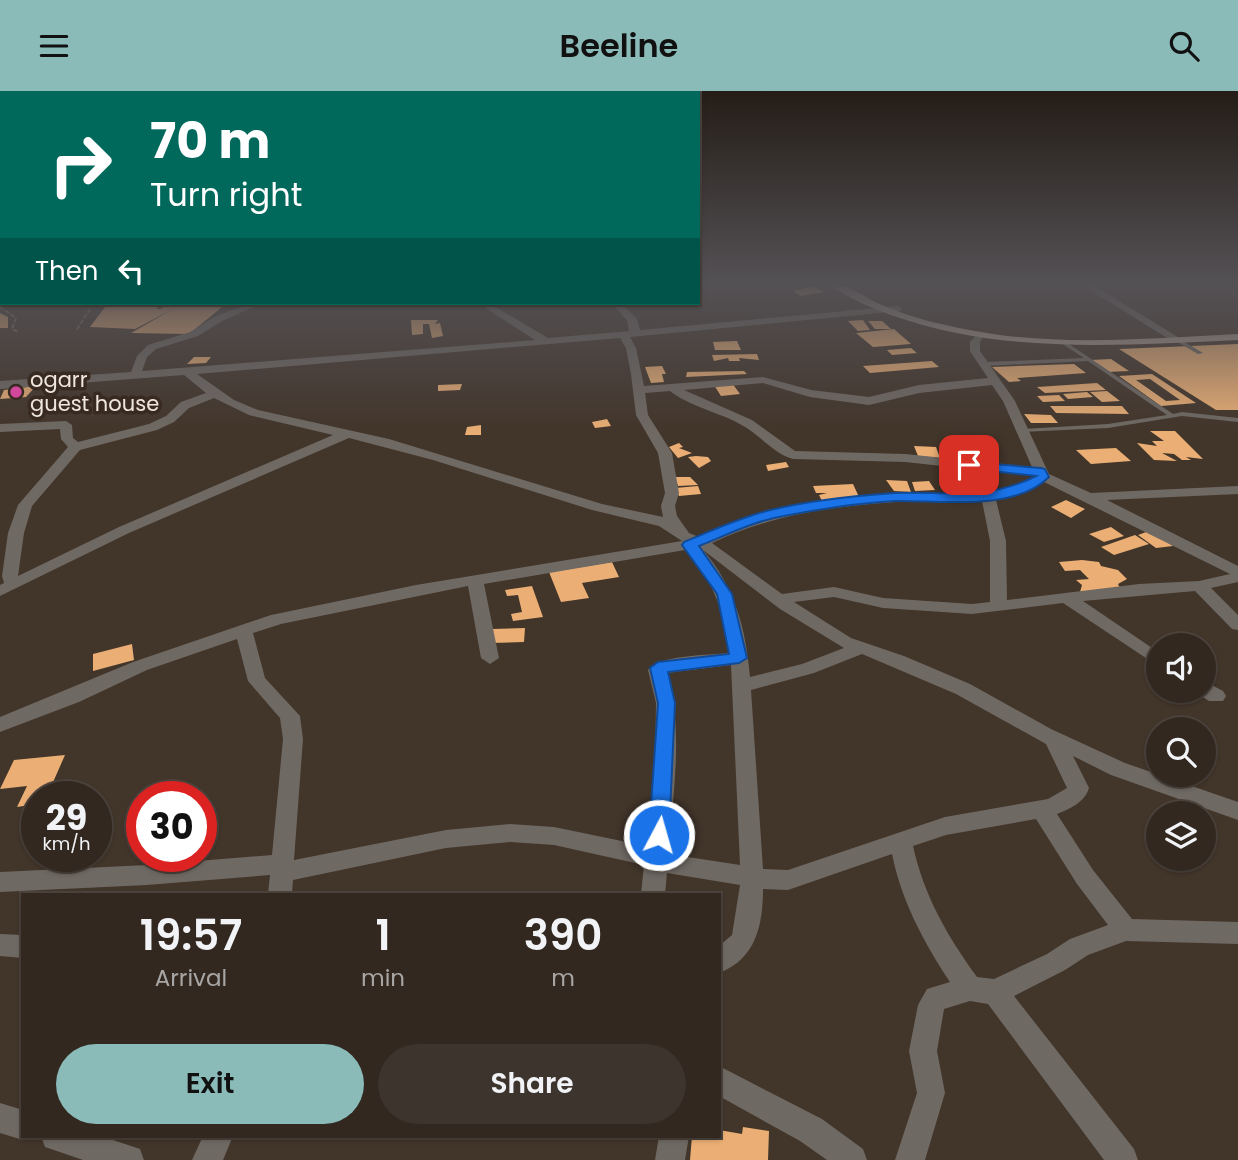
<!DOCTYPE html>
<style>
body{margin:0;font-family:Poppins,sans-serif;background:#3d342d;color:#f1f3f6;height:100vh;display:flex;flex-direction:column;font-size:26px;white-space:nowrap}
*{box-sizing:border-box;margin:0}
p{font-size:23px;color:#a8a6a5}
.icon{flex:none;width:38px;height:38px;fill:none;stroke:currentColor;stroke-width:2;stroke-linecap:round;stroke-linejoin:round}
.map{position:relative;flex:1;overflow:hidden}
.details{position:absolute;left:21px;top:802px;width:700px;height:245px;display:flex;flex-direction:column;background:#322820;border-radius:0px;box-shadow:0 2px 5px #0004,0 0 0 2px #4d443e}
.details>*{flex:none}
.hud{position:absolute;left:0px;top:0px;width:700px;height:214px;box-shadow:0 2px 5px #0004,0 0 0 2px #4d443e;background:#00695c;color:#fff;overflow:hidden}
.tools{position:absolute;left:1146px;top:542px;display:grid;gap:14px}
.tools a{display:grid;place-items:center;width:70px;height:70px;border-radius:50%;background:#322820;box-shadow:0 2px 5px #0004,0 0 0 2px #4d443e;font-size:35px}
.speed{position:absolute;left:21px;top:690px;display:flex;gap:14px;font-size:35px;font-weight:700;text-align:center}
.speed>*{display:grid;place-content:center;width:91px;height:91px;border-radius:50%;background:#322820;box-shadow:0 2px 5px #0004,0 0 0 2px #4d443e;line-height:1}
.speed small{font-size:18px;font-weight:400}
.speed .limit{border:10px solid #d22;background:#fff;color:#111}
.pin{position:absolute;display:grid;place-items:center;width:60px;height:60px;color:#fff;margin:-30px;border-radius:14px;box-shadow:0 4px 10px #0006}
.me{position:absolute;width:77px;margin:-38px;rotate:6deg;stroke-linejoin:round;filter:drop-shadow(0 0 5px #0008)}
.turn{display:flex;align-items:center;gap:24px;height:147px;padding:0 35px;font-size:32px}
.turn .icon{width:91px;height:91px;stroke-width:2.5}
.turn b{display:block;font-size:49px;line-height:60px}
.then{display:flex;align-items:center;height:66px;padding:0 35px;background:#0003;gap:14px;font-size:26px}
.eta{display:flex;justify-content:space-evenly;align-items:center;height:119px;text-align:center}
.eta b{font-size:42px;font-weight:600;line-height:49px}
.primary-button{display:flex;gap:14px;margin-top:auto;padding:14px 35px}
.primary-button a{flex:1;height:80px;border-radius:42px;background:#8bbbb9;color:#111;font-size:28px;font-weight:600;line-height:80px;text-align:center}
.primary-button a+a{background:#3d342d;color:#f1f3f6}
header{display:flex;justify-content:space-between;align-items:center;height:91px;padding:0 35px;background:#8bbbb9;color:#111;font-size:32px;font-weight:600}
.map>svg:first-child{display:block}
</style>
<header><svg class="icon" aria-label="menu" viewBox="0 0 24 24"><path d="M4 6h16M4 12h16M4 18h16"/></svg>Beeline<svg class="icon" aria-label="search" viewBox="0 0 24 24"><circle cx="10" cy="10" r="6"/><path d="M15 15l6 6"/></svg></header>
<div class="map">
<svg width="1238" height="1069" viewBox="0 0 1238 1069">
<rect width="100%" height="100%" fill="#42352a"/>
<path fill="#ebaf75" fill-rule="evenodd" d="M813,195l11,6 -23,4 -8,-5z
M108,212h57l-9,6h4l9,-6h58l-38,31 -58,-1 42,-24 -38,20 -45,-2z
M0,222l8,4v11h-8z
M411,229h27l-3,4 5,-1 3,13 -11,2 -3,-14h-6v10l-11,1z
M863,229l7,10 -12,1 -10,-10z
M868,230h14l9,8h-16z
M894,238l17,15 -38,3 -17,-14z
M737,250l4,9h-26l-2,-8z
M1238,253v66h-22l-97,-61z
M911,257l6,5 -25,2 -5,-5z
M757,263l2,6 -20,-2 1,3h-11l-1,-3 -14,3 -2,-6z
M194,266h17l-5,6 -19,1z
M1111,268l18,12 -22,1 -17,-12z
M932,270l7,6 -69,6 -7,-7z
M1074,273l12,9 -69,5 4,3 -12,1 -17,-15z
M662,275l4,8h-4l2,8 -13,1 -6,-16z
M744,280l3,3 -61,3 1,-5z
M1152,283l44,29 -35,3 -42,-30zM1150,288l30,21 -14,1 -30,-21z
M732,292l8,11 -19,2 -7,-11z
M1097,292l9,7 -61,3 -8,-6z
M462,293l-2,6 -22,1v-6z
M36,295l-10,11 -26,2 4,-9z
M1107,300l13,10 -18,1 -12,-10z
M1087,301l6,5 -25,2 -5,-5z
M1059,304l6,6 -22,1 -6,-6z
M1050,315h72l7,8 -73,-1z
M1024,323l27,1 7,8h-27z
M607,328l4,7 -16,2 -3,-6z
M481,334v10h-16l2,-8z
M1150,340h25l28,28 -17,-2 5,3h-9l-8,-6 -12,-1 15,8 -23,-1 -17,-17 20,3 -5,-5h12z
M991,348l7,5 -21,2 -5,-5z
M679,352l4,4 -4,1 13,5 -14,5 -9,-11z
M914,355l22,1 4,11 -22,-2z
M1116,357l15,13 -40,3 -15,-14z
M696,365l12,1 3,4 -12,7 -11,-11z
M786,371l3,5 -21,4 -2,-6z
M675,386h15l8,8 -20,1z
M886,389l21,1 4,11 -17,-1z
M929,390l6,9 -20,1 -3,-9z
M853,393l6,13 -37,4 -3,-6 8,-2h-11l-3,-7z
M698,395l3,8 -22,2 -4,-8z
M1066,409l19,9 -14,9 -20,-11z
M1111,436l13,9 -20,6 -15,-8z
M1149,440l24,15 -17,2 -18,-13z
M1135,444l14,9 -35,11 -13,-8z
M1082,469l17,2 2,4 17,4 9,9 -9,5 2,4 -40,4 2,-7 -6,-5 13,-1 -9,-9 -15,1 -6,-9z
M612,471l7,15 -37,6 7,15 -28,4 -12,-30z
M532,495l11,31 -30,4 -2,-7 11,-2 -4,-17 -11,1 -2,-6z
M525,537l-1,14 -34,1 2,-14z
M132,553l2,16 -41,11v-17z
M65,664l-18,41h-10v8l-20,3 10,-21 -27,3 14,-29z
M743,1036l26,4 -1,29h-78l2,-24h27v-6l23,4z"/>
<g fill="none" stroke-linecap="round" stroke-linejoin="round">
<path stroke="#786c62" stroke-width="2" stroke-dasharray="4.5 2" stroke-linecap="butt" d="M0,216l16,11 -4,11 6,3
M77,238l13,-20"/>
<path fill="#6f6963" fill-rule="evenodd" d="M1174,247h4l25,15 -5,1 -24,-14z
M1063,249l110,74 9,-2 56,6v4l-56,-6 -74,12 -87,4v-2l2,-1 85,-5 59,-9 -79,-54 -104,5 -3,-2 3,-2 100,-4 -23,-15 -1,-1z"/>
<path fill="#6f6963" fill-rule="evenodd" d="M1079,192h11l91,56 -9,2z
M250,212h13l-41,18 -24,15 -42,13 -9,8 -5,14 393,-31 -57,-37h11l59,35 81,-7 -2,-11 -16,-17h10l16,16 3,11 258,-24 3,1v4l-271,26 6,11 8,38 119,-9 48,13 58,7 50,-12 69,-7 -18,-27v-9l9,-10 5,3 -4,7v9l35,50 34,73 42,19 147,-7v8l-131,6 131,66v16l-27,6 27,27v15l-6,-1 -37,-38 -112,10 75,51v14l-95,-63 -91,11 -89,-6 -49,-11 -40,5 57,36 53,18 66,28 81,45 74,34 113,39v18l-127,-45 -38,-19 16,32c-4,14 -19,21 -32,26l36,56 39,49 106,3v22l-112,-3 -38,14 -23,15 -51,26 120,153 4,11h-34l-116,-156 -18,-3 -26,8 -7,42 8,42 -20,67h-30l22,-67 -8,-42 9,-46 9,-16 23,-7c-26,-39 -49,-82 -58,-128l-104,36 -25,-1c0,36 -7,70 -44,84v-27l13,-11 8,-50 -73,-12 -2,21h-24l3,-29 -90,-20 -44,-3 -64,6 -153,32 -1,14h-24l2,-19 -123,10 -147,7v-20l147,-7 125,-10 11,-116 -3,-21 -32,-37 -11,-42 -90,31 -68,32 -79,30v-15l133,-55 138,-47 145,-30 266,-44 -23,-15 -67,-16 -159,-50 -84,-22 -220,95 -129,63v-11l4,-2 -2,-7 6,-43 10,-28 50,-58 -7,-8 -1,-10 -60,3v-8l66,-3 6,4 1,13 5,4 71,-18 17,-8 15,-14 25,-9 -22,-18 -184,14v-8l131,-9 6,-16 11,-11 42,-13 24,-15zM620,247l6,10 5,26 5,41 22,38 7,40 -4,13 2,11 -61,-13 -213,-65 -131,-29 -24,-10 -37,-26zM763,292l47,14 59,8 50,-12 73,-8 11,16 29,66 -127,-13 -110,-3 -43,-31 -68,-30zM670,300c25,19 57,22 81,40 14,10 25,23 42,28l112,3 130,14c-43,26 -94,14 -142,18 -71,5 -129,14 -194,43l-10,-4 -12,-17 -2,-10 4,-13 -7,-40 -24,-38 -3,-22zM214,307l35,17 84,20 -214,92 -101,49 6,-43 8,-27 48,-56 77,-20 17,-8 15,-14zM1044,391l186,92 -31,7 -60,3 -132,16 -1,-59 -10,-41 35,-10zM910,410h72l8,40v61l-18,2 -89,-6 -49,-11 -52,7 -70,-51c67,-31 125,-37 198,-42zM685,459c28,29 40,63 44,103 -19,2 -71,2 -81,17l8,33 -1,64 -9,79 -92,-19 -44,-3 -64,6 -152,30 9,-121 -3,-23 -35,-38 -12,-45 28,-9 187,-38 13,72 9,6 9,-6 -15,-74zM703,459l77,59 64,39 -42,16 -52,13c-4,-48 -15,-90 -47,-127zM862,563l94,40 90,50 21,44 -19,11 -103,18 -157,53 -25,-1 -12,-179 63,-17zM731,574l9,200 -72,-11c5,-60 16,-123 -1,-181zM1036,728l41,65 31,41 -38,14 -23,15 -53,25 -17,-2c-29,-40 -53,-81 -64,-131l33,-11z
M1204,590l19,10 3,5 -3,5h-14l-12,-8 7,-2z
M0,843l23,1v23l-23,-2z
M719,975l103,53 41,30 4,11h-40l-27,-19 -81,-45z
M0,1012l23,7v26h10l-10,4 -23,-7z
M41,1045h60l39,13 4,11h-61l-38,-13z
M203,1045h30l-10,24h-31z
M659,1045h30l-4,24h-30z"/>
<path fill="#a5998d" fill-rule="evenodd" d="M828,192c20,0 35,14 54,22 29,13 61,20 93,26 85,16 177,7 263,3v6c-115,5 -233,15 -344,-24 -22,-8 -47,-18 -66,-33z"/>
</g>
<linearGradient id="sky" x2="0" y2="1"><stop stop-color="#241d17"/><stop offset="0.56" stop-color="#545155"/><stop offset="1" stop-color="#545155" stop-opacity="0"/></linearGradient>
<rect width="1238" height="342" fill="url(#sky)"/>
<path fill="#1a73e8" stroke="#114b97" stroke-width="2" d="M969,371l72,6 4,1 4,8c-35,35 -109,23 -154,24 -36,2 -75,8 -111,15 -30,5 -57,19 -85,30l33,48 15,64 -8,5 -71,9 7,31 -6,132 -3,6h-14l-3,-6 9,-132 -8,-35 8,-6 71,-8 -12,-60 -35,-49 2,-3c22,-9 44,-19 66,-26 38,-13 103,-20 144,-23 52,-2 93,8 142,-17l-72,-8 -2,-3z"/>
<circle fill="#d1479c" stroke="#382a20" stroke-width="2.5" cx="16" cy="301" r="7"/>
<g text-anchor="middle" stroke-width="7" stroke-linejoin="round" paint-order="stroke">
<g font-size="21" fill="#efe6df" stroke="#382a20" text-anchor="start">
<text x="30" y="296">ogarr<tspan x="30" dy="24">guest house</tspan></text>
</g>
</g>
</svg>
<div class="tools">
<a><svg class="icon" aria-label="sound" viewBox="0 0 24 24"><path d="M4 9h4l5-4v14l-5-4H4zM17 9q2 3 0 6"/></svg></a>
<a><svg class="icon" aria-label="search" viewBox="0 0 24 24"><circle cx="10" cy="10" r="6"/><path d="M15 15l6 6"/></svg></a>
<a><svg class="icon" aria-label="layers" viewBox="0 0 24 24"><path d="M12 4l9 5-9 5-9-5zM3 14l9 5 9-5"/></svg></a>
</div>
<div class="speed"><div>29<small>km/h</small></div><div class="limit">30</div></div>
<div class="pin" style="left:969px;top:374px;background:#d93025"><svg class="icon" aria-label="arrive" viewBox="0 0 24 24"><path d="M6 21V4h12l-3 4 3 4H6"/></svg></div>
<svg class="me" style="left:659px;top:744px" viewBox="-20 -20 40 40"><circle r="17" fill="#1a73e8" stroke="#fff" stroke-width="3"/><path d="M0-11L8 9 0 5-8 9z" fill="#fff"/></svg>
<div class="hud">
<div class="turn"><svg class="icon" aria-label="right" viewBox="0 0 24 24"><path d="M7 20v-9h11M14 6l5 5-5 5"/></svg><div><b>70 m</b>Turn right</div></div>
<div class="then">Then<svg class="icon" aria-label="left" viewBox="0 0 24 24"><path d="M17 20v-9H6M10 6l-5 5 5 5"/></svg></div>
</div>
<section class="details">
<div class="eta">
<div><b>19:57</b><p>Arrival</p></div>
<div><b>1</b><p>min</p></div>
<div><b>390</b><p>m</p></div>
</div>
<div class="primary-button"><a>Exit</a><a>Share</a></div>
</section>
</div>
